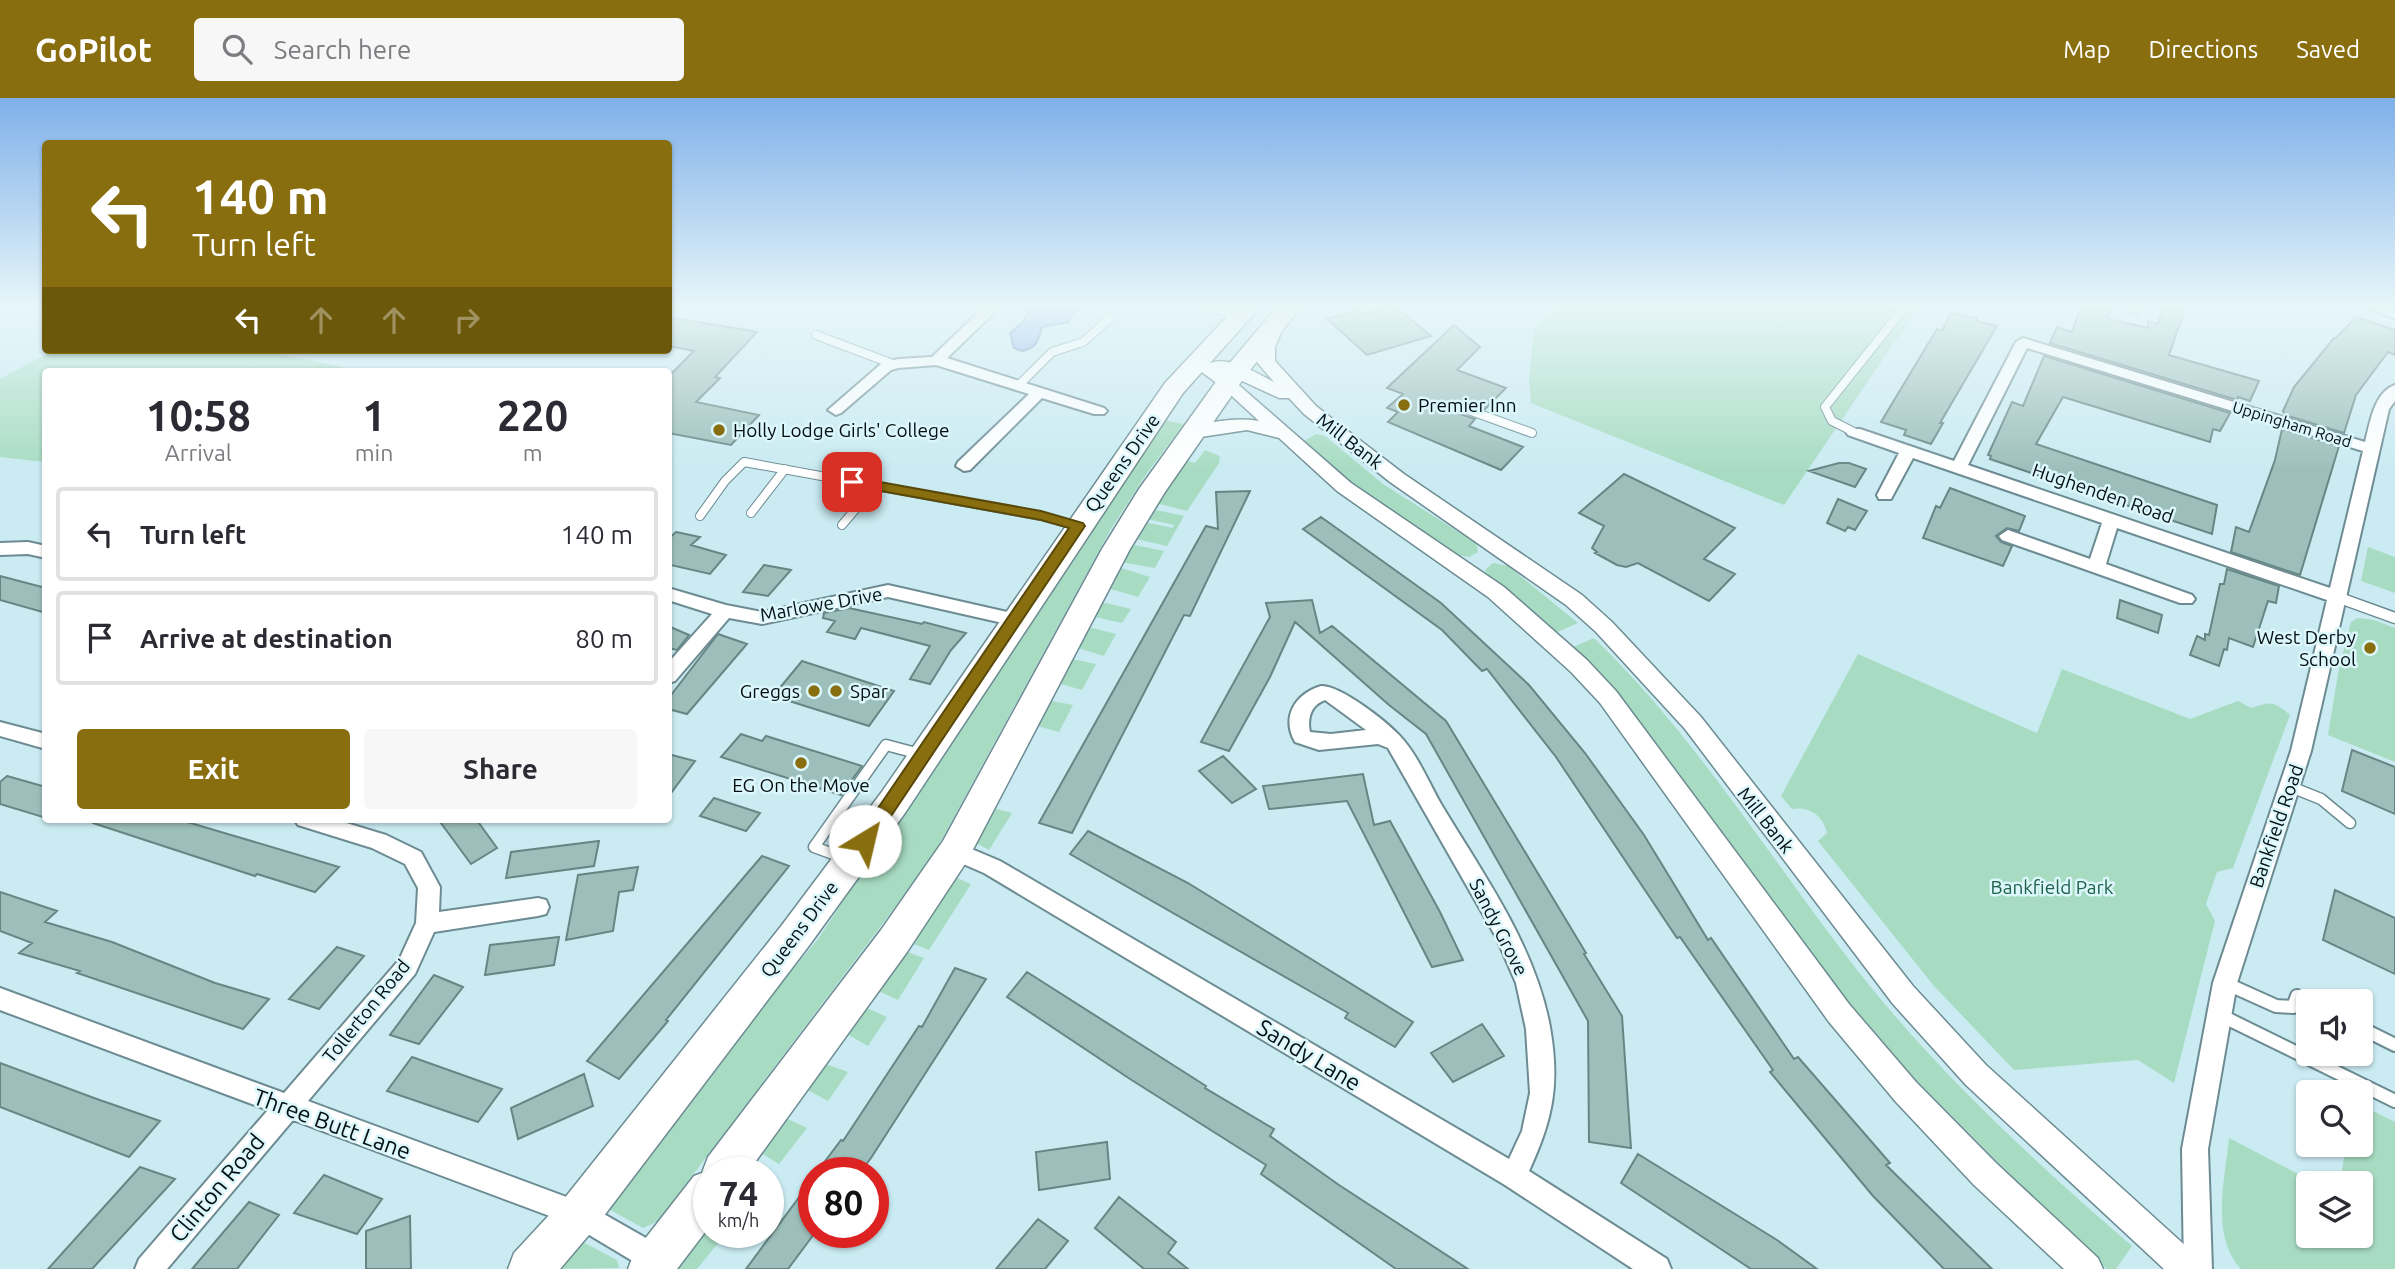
<!DOCTYPE html>
<style>
body{margin:0;font-family:Ubuntu,sans-serif;background:#f7f7f7;color:#2b2b33;height:100vh;display:flex;flex-direction:column;font-size:26px;white-space:nowrap}
*{box-sizing:border-box;margin:0}
p{font-size:23px;color:#7c7c81}
.icon{flex:none;width:38px;height:38px;fill:none;stroke:currentColor;stroke-width:2;stroke-linecap:round;stroke-linejoin:round}
.map{position:relative;flex:1;overflow:hidden}
.sheet{position:absolute;left:42px;top:270px;width:630px;height:455px;display:flex;flex-direction:column;background:#fff;border-radius:7px;box-shadow:0 2px 5px #0004}
.sheet>*{flex:none}
.hud{position:absolute;left:42px;top:42px;width:630px;height:214px;border-radius:7px;box-shadow:0 2px 5px #0004;background:#886e0e;color:#fff;overflow:hidden}
.tools{position:absolute;left:2296px;top:891px;display:grid;gap:14px}
.tools a{display:grid;place-items:center;width:77px;height:77px;border-radius:7px;background:#fff;box-shadow:0 2px 5px #0004;font-size:35px}
.speed{position:absolute;left:693px;top:1059px;display:flex;gap:14px;font-size:35px;font-weight:700;text-align:center}
.speed>*{display:grid;place-content:center;width:91px;height:91px;border-radius:50%;background:#fff;box-shadow:0 2px 5px #0004;line-height:1}
.speed small{font-size:18px;font-weight:400}
.speed .limit{border:10px solid #d22;background:#fff;color:#111}
.pin{position:absolute;display:grid;place-items:center;width:60px;height:60px;color:#fff;margin:-30px;border-radius:14px;box-shadow:0 4px 10px #0006}
.me{position:absolute;width:77px;margin:-38px;rotate:36deg;stroke-linejoin:round;filter:drop-shadow(0 0 5px #0008)}
.turn{display:flex;align-items:center;gap:24px;height:147px;padding:0 35px;font-size:32px}
.turn .icon{width:91px;height:91px;stroke-width:2.5}
.turn b{display:block;font-size:49px;line-height:60px}
.lanes{display:flex;align-items:center;height:66px;padding:0 35px;background:#0003;justify-content:center;gap:35px;direction:ltr}
.lanes .off{opacity:.35}
.eta{display:flex;justify-content:space-evenly;align-items:center;height:119px;text-align:center}
.eta b{font-size:42px;font-weight:700;line-height:49px}
.cta{display:flex;gap:14px;margin-top:auto;padding:14px 35px}
.cta a{flex:1;height:80px;border-radius:7px;background:#886e0e;color:#fff;font-size:28px;font-weight:700;line-height:80px;text-align:center}
.cta a+a{background:#f7f7f7;color:#2b2b33}
ul{padding:0;list-style:none}
li{display:flex;align-items:center;gap:21px;height:94px;margin:0 14px 10px;padding:0 21px;border:4px solid #e1e1e2;border-radius:7px}
li div{flex:1}
li b{display:block;font-size:26px}
li em{font-style:normal}
header{display:flex;align-items:center;gap:42px;box-sizing:border-box;height:98px;padding:0 35px;background:#886e0e;color:#fff}
header strong{font-size:33px}
nav{display:flex;gap:38px;margin-inline-start:auto;font-size:24px}
.search{width:490px;height:63px;background:#f7f7f7;display:flex;align-items:center;gap:18px;box-sizing:border-box;padding:0 24px;border-radius:7px;color:#7c7c81;font-size:26px}
.map>svg:first-child{display:block}
</style>
<header>
<strong>GoPilot</strong>
<div class="search"><svg class="icon" aria-label="search" viewBox="0 0 24 24"><circle cx="10" cy="10" r="6"/><path d="M15 15l6 6"/></svg>Search here</div>
<nav><a>Map</a><a>Directions</a><a>Saved</a></nav>
</header>
<div class="map">
<svg width="2395" height="1171" viewBox="0 0 2395 1171">
<rect width="100%" height="100%" fill="#caebf2"/>
<path fill="#a8dcc2" d="M1558,208h361l-135,199 -253,-102 -2,-23 5,-50z
M54,252h207l95,20 -310,1 -1,91 -45,-5v-78z
M1163,322l21,4 -37,49 -36,56 -181,332 -272,360 -15,7 -38,-21 105,-137 108,-131z
M1316,336l9,2 58,48 93,59 2,9 -9,5 -13,-2 -91,-62 -61,-52z
M1205,352l15,6 -1,7 -32,48 -31,-8 29,-43 10,3z
M1156,412l28,6 -17,30 -31,-7 8,-17 29,6 1,-3 -27,-6z
M1130,446l34,7 -9,17 -35,-6z
M2368,449l27,10v36l-34,-12z
M1493,465l15,3 70,57 -23,10 -66,-56 -4,-7z
M1118,469l32,10 -12,20 -31,-9z
M1103,505h3l25,6 -9,14 -31,-7 7,-12z
M2358,520l16,2 21,8v134l-67,-27 11,-67 12,-46z
M1089,529l27,7 -12,22 -26,-8z
M1594,540c112,108 190,245 289,364 75,89 161,168 249,244l-16,23h-9l-128,-118 -127,-140 -281,-363z
M1858,556l179,79 25,-64 128,50 48,-18 13,7c20,-6 21,-8 39,7l-57,153 -16,4 -11,32 9,17 -41,162 -36,-23 -124,10 -80,-84 -116,-145 9,-8c-4,-17 -17,-27 -35,-24l-11,-13z
M1072,561l24,5 -14,26 -25,-7z
M1047,602l26,5 -14,27 -25,-7z
M993,710l19,5 -23,37 -13,-7z
M954,779l17,7 -42,66 -18,-7z
M905,853l19,7 -26,42 -22,-10z
M860,907l27,12 -19,29 -28,-16z
M820,964l28,10 -20,29 -26,-14z
M2361,1007l34,17v147h-154c-31,-34 -16,-89 -12,-131l86,45h-7v53h53v-53h-21l6,-38 15,-1z
M779,1017l28,13 -28,36 -25,-15z
M701,1127l22,12 -26,32h-32z
M577,1141l40,21 2,8 -77,1z"/>
<path fill="#81abea" stroke="#5c7ca9" stroke-width="2" d="M1031,208h19l4,4 6,-4h20l-12,16 -26,5c-4,12 -4,21 -20,24l-8,-3 -4,-15 13,-11z"/>
<path fill="#9dbfbb" stroke="#678683" stroke-width="2" d="M1390,208h5l36,30 -64,19 -40,-36 33,-10 6,5z
M2081,208h29l-2,13 40,9v-7l10,3 6,-18h22l-17,49 90,26 -9,20 -12,-4 -1,3 -187,-57 7,-16 15,5z
M1951,215l26,5v3l20,5 -57,97h3l-12,21 -27,-9 2,-5 -25,-8 56,-93 5,2z
M668,219l89,15 -42,45 5,1 -24,24 63,13 -28,30 -63,-12v-56l26,-26 -26,-5z
M2356,219l39,13v25l-7,-3 -32,43 -12,38 -59,-18 -2,-4 11,-24 40,-49h2z
M1454,227l26,22 -23,23 49,18 -21,21 -25,-8 -6,6 3,6 18,6 -6,7 54,21 -22,23 -113,-48 10,-10 -11,-4 16,-14 -16,-6z
M2044,258l186,57 -10,18 -7,-2 -3,13 -147,-45 -27,47 181,61 -5,29 -222,-75 1,-3 -3,-1 24,-53 11,4z
M2282,331l57,17 -39,129 -69,-23 5,-25 13,5 26,-72z
M1839,365h10l17,6 -11,18 -46,-16z
M1624,376l111,54 -31,31 31,15 -26,27 -71,-38 -12,4 -9,-2 -22,-12 2,-1 -5,-4 12,-22 -25,-13z
M1950,390l75,28 -6,15 -12,-3 -11,8 5,6 11,4 -9,20 -80,-28 13,-32 4,2z
M1250,393l-60,125 -6,-1 -112,218 -33,-10 167,-297 12,3 -2,-37z
M1838,401l29,12 -12,19 -7,-3 -3,4 -18,-8z
M1321,419l120,86 88,82 56,68 59,82 64,105 3,-2 83,121 4,-2 92,106 -4,2 106,104h-48l-71,-73 -103,-124 3,-2 -93,-133 -3,1 -121,-181 -69,-88 -5,2 -40,-41 -139,-101z
M676,434l24,5 -9,8 35,10 -16,19 -39,-9 -3,3v-29z
M764,467l27,5 -23,26 -25,-4z
M2227,471l52,17 -3,17 -8,-2 -15,46 -24,-9 -2,12 -3,-1 -5,17 -29,-11 7,-19 8,4v-6l4,1 11,-51h4z
M0,478l46,12v25l-46,-13z
M1312,502l8,33 12,-7 114,95 140,232 -2,1 38,62 9,132 -42,-6 -1,-121 -162,-287 -37,-29 -94,-83 -25,55 -41,74 -28,-9 69,-125 -4,-14z
M2120,502l42,15 -4,18 -41,-15z
M849,510l73,16 2,-2 42,11 -15,17 -21,34 -20,-5 20,-33 -69,-18 -6,11 -28,-7 8,-11 -12,-3 1,-5z
M668,528l21,9 -12,15 -9,-2z
M718,536l29,10 -60,70 -19,-5v-10z
M802,563l92,30 -25,35 -96,-30z
M741,636l21,7 4,-5 96,30 -21,29 -120,-38z
M2352,652l43,17v47l-53,-23z
M668,656l27,7 -27,36z
M1223,658l33,33 -24,14 -33,-32z
M1363,676l11,51 16,-4 50,91 23,48 -31,7 -85,-166 -78,8 -6,-23z
M7,678l39,11v31l-46,-14v-22z
M714,700l46,15 -14,18 -46,-15z
M94,721h83l162,48 -24,25 -58,-18 -2,2 -162,-53z
M438,721h38l21,29 -26,16z
M1088,733l100,52 225,139 -18,25 -50,-29 3,-5 -278,-159z
M599,743l-5,25 -88,12 5,-26z
M762,758l27,10 -123,154 2,1 -49,58 -32,-18z
M638,769l-5,23 -14,2 -6,39 -47,9 12,-65z
M2335,792l60,28v56l-72,-34z
M0,794l57,19 -12,11 67,20 103,41 54,16 -26,30 -166,-56 3,-2 -61,-18 13,-10 -32,-12z
M559,839l-5,28 -69,10 5,-30z
M337,849l27,9 -45,53 -30,-10z
M955,870l31,11 -115,179 -11,14h-43l24,-32 2,1 76,-115 3,1z
M1027,874l179,114 -1,2 69,41 -4,7 69,49 129,84h-72l-135,-95 5,-9 -136,-86 -123,-82z
M434,877l29,12 -44,57 -29,-9z
M1482,926l22,32 -51,26 -22,-29z
M412,959l90,32 -24,33 -91,-31z
M0,965l94,35 66,23 -31,36 -129,-50z
M584,976l9,32 -75,33 -7,-31z
M1107,1044l3,37 -71,11 -3,-38z
M1638,1056l139,86 40,29h-66l-130,-86z
M140,1069l35,12 -83,90h-44z
M324,1077l58,24 -25,35 -63,-21z
M814,1079v57l-26,35h-42z
M1119,1099l57,45 -8,11 20,16h-44l-49,-41z
M249,1104l30,13 -42,54h-45z
M410,1118l1,53h-45v-38z
M1038,1121l30,22 -23,28h-49z"/>
<g fill="none" stroke-linecap="round" stroke-linejoin="round">
<g stroke="#6c8b92" stroke-width="10">
<path id="service-far2" d="M1205,208l36,9
M816,237l77,29
M1018,288l34,-34 31,-10 26,-23
M1460,309l72,26
M1854,334l-22,-11 -7,-14 78,-98 -3,-3
M751,415l34,-44
M700,418l25,-35 19,-19 297,54 37,10
M842,427l33,-39"/>
</g>
<g stroke="#6c8b92" stroke-width="13">
<path id="service-far1" d="M2337,499l58,21
M2291,689l30,12 29,24
M847,761l-33,-12 72,-102 34,9"/>
</g>
<g stroke="#6c8b92" stroke-width="16">
<path id="service" d="M2225,885l51,23 17,1 4,-11 11,5
M2220,917l175,86
M2361,930l34,17"/>
</g>
<g stroke="#6c8b92" stroke-width="4">
<path id="minor" d="M985,208h16l-54,52 157,50 3,3 -3,3h-10l-52,-16 -72,72 -6,1 -8,-5 2,-4 71,-68 -93,-29 -38,3 -7,2 -50,43 -5,2 -8,-5 53,-46 17,-5 34,-2z
M2132,208h14l-9,7 -5,-1z
M2364,208h21l10,4v9z
M2023,240l342,104c5,-19 9,-50 30,-57v16l-6,8 -78,342 -74,232 -29,166 4,120h-28l-2,-120 31,-166 78,-232 36,-151 -210,-72 -11,36 86,31 3,4 -3,4h-12l-178,-63 -3,-4 9,-6 82,29 12,-36 -189,-65 -22,41h-12l-2,-4 22,-42 -51,-18 -2,-3 2,-3h12l94,32 62,-119zM2027,250l336,103 -33,137 -362,-123z
M28,444l18,4v12l-18,-4 -28,1v-12z
M888,487l128,29 7,1 2,5 -2,5 -7,1 -128,-29 -126,27 -33,-6 -54,63 -7,2v-20l44,-49 -44,-14v-12l58,17 36,7z
M1321,588c19,-1 65,35 79,50 17,18 29,47 41,68 42,70 94,141 109,223 10,57 3,92 -21,144l138,88 4,10h-38l-128,-84 -521,-312 -37,-16 -3,-6 3,-6 8,-3 45,19 509,298 13,-28 8,-38 -4,-64 -10,-46 -20,-46 -108,-189 -10,-4 -59,6 -24,-8c-14,-25 0,-48 26,-56zM1325,602l41,30 -35,4 -21,-2c-3,-14 1,-27 15,-32z
M0,624l46,12v15l-46,-13z
M294,721h39l53,16 35,17 19,35 -1,25 99,-14 8,2 3,7 -3,7 -8,2 -104,16 -19,42 -107,127 280,104 79,45 4,10 -4,9h-21l-75,-45 -278,-104 -126,149h-32l4,-10 129,-149 -268,-100v-22l284,105 115,-133 17,-37 2,-35 -13,-24 -33,-16 -74,-23z"/>
</g>
<g stroke="#6c8b92" stroke-width="3">
<path id="tertiary" d="M1274,225l9,5 -8,19v14l41,45 28,22 60,46 178,121 30,27 89,95 212,269 73,79 213,193 5,11h-40l-198,-184 -73,-81 -208,-275 -89,-97 -30,-27 -176,-123 -86,-68 -15,-16h-10l-54,-25 126,110 153,104 83,73 29,31 233,313 67,78 80,81 102,95 5,11h-39l-90,-84 -78,-83 -67,-80 -229,-319 -29,-31 -83,-75 -151,-106 -58,-53 -32,-8 -53,8 -7,-2 -2,-4 2,-4c24,-6 48,-11 72,-7l-37,-34 -34,-25 9,-5 13,6c20,-7 46,10 64,19l-17,-20c0,-13 2,-35 17,-39z"/>
</g>
<g stroke="#6c8b92" stroke-width="3">
<path id="trunk" d="M1237,208h24l-78,87 -278,420 -97,134 -214,282 -34,40h-52l6,-16 50,-54 218,-274 99,-132 284,-410z
M1278,208h24l-56,69 -81,117 -35,57 -163,312 -60,91 -159,220h-39v55l-32,42h-49l6,-16 60,-77 8,-3 6,-16 173,-227 62,-89 159,-292 37,-60 89,-124z"/>
</g>
<use href="#service-far2" stroke="#fff" stroke-width="8"/>
<use href="#service-far1" stroke="#fff" stroke-width="10"/>
<use href="#service" stroke="#fff" stroke-width="12"/>
<use href="#minor" fill="#fff" fill-rule="evenodd"/>
<use href="#tertiary" fill="#fff" fill-rule="evenodd"/>
<use href="#trunk" fill="#fff" fill-rule="evenodd"/>
</g>
<linearGradient id="sky" x2="0" y2="1"><stop stop-color="#7fb0e9"/><stop offset="0.56" stop-color="#e7f6f9"/><stop offset="1" stop-color="#e7f6f9" stop-opacity="0"/></linearGradient>
<rect width="2395" height="372" fill="url(#sky)"/>
<path fill="#886e0e" stroke="#584809" stroke-width="2" d="M852,379l189,34 42,12 2,3 -214,320 -6,3 -6,-3 -3,-5 3,-5 210,-308 -28,-8 -193,-35 -2,-3z"/>
<g fill="#886e0e" stroke="#dcf7fc" stroke-width="2.5">
<circle cx="1404" cy="307" r="7"/>
<circle cx="719" cy="332" r="7"/>
<circle cx="2370" cy="550" r="7"/>
<circle cx="814" cy="593" r="7"/>
<circle cx="836" cy="593" r="7"/>
<circle cx="801" cy="665" r="7"/>
</g>
<g text-anchor="middle" stroke-width="5" stroke-linejoin="round" paint-order="stroke">
<g font-size="16" fill="#040f11" stroke="#dcf7fc">
<text transform="translate(2292 326) rotate(17)" y="6">Uppingham Road</text>
</g>
<g font-size="19" fill="#040f11" stroke="#dcf7fc" text-anchor="start">
<text x="1418" y="314">Premier Inn</text>
<text x="733" y="339">Holly Lodge Girls' College</text>
<text x="2356" y="546" text-anchor="end">West Derby<tspan x="2356" dy="22">School</tspan></text>
<text x="800" y="600" text-anchor="end">Greggs</text>
<text x="850" y="600">Spar</text>
<text x="801" y="694" text-anchor="middle">EG On the Move</text>
</g>
<g font-size="19" fill="#040f11" stroke="#dcf7fc">
<text transform="translate(1350 343) rotate(38)" y="7">Mill Bank</text>
<text transform="translate(1122 365) rotate(-55)" y="7">Queens Drive</text>
<text transform="translate(2103 395) rotate(19)" y="7">Hughenden Road</text>
<text transform="translate(821 506) rotate(-10)" y="7">Marlowe Drive</text>
<text transform="translate(1766 722) rotate(52)" y="7">Mill Bank</text>
<text transform="translate(2276 728) rotate(-71)" y="7">Bankfield Road</text>
<text transform="translate(1499 829) rotate(63)" y="7">Sandy Grove</text>
<text transform="translate(799 831) rotate(-53)" y="7">Queens Drive</text>
<text transform="translate(366 913) rotate(-51)" y="7">Tollerton Road</text>
</g>
<g font-size="19" fill="#1e6147" stroke="#dcf7fc">
<text x="2052" y="796">Bankfield Park</text>
</g>
<g font-size="23" fill="#040f11" stroke="#dcf7fc">
<text transform="translate(1309 957) rotate(31)" y="8">Sandy Lane</text>
<text transform="translate(332 1026) rotate(20)" y="8">Three Butt Lane</text>
<text transform="translate(217 1090) rotate(-50)" y="8">Clinton Road</text>
</g>
</g>
</svg>
<div class="tools">
<a><svg class="icon" aria-label="sound" viewBox="0 0 24 24"><path d="M4 9h4l5-4v14l-5-4H4zM17 9q2 3 0 6"/></svg></a>
<a><svg class="icon" aria-label="search" viewBox="0 0 24 24"><circle cx="10" cy="10" r="6"/><path d="M15 15l6 6"/></svg></a>
<a><svg class="icon" aria-label="layers" viewBox="0 0 24 24"><path d="M12 4l9 5-9 5-9-5zM3 14l9 5 9-5"/></svg></a>
</div>
<div class="speed"><div>74<small>km/h</small></div><div class="limit">80</div></div>
<div class="pin" style="left:852px;top:384px;background:#d93025"><svg class="icon" aria-label="arrive" viewBox="0 0 24 24"><path d="M6 21V4h12l-3 4 3 4H6"/></svg></div>
<svg class="me" style="left:865px;top:743px" viewBox="-20 -20 40 40"><circle r="19" fill="#fff"/><path d="M0-13L10 11 0 6-10 11z" fill="#886e0e"/></svg>
<div class="hud">
<div class="turn"><svg class="icon" aria-label="left" viewBox="0 0 24 24"><path d="M17 20v-9H6M10 6l-5 5 5 5"/></svg><div><b>140 m</b>Turn left</div></div>
<div class="lanes"><svg class="icon" aria-label="left" viewBox="0 0 24 24"><path d="M17 20v-9H6M10 6l-5 5 5 5"/></svg><svg class="icon off" aria-label="ahead" viewBox="0 0 24 24"><path d="M12 20V5M6 11l6-6 6 6"/></svg><svg class="icon off" aria-label="ahead" viewBox="0 0 24 24"><path d="M12 20V5M6 11l6-6 6 6"/></svg><svg class="icon off" aria-label="right" viewBox="0 0 24 24"><path d="M7 20v-9h11M14 6l5 5-5 5"/></svg></div>
</div>
<section class="sheet">
<div class="eta">
<div><b>10:58</b><p>Arrival</p></div>
<div><b>1</b><p>min</p></div>
<div><b>220</b><p>m</p></div>
</div>
<ul>
<li><svg class="icon" aria-label="left" viewBox="0 0 24 24"><path d="M17 20v-9H6M10 6l-5 5 5 5"/></svg><div><b>Turn left</b></div><em>140 m</em></li>
<li><svg class="icon" aria-label="arrive" viewBox="0 0 24 24"><path d="M6 21V4h12l-3 4 3 4H6"/></svg><div><b>Arrive at destination</b></div><em>80 m</em></li>
</ul>
<div class="cta"><a>Exit</a><a>Share</a></div>
</section>
</div>
